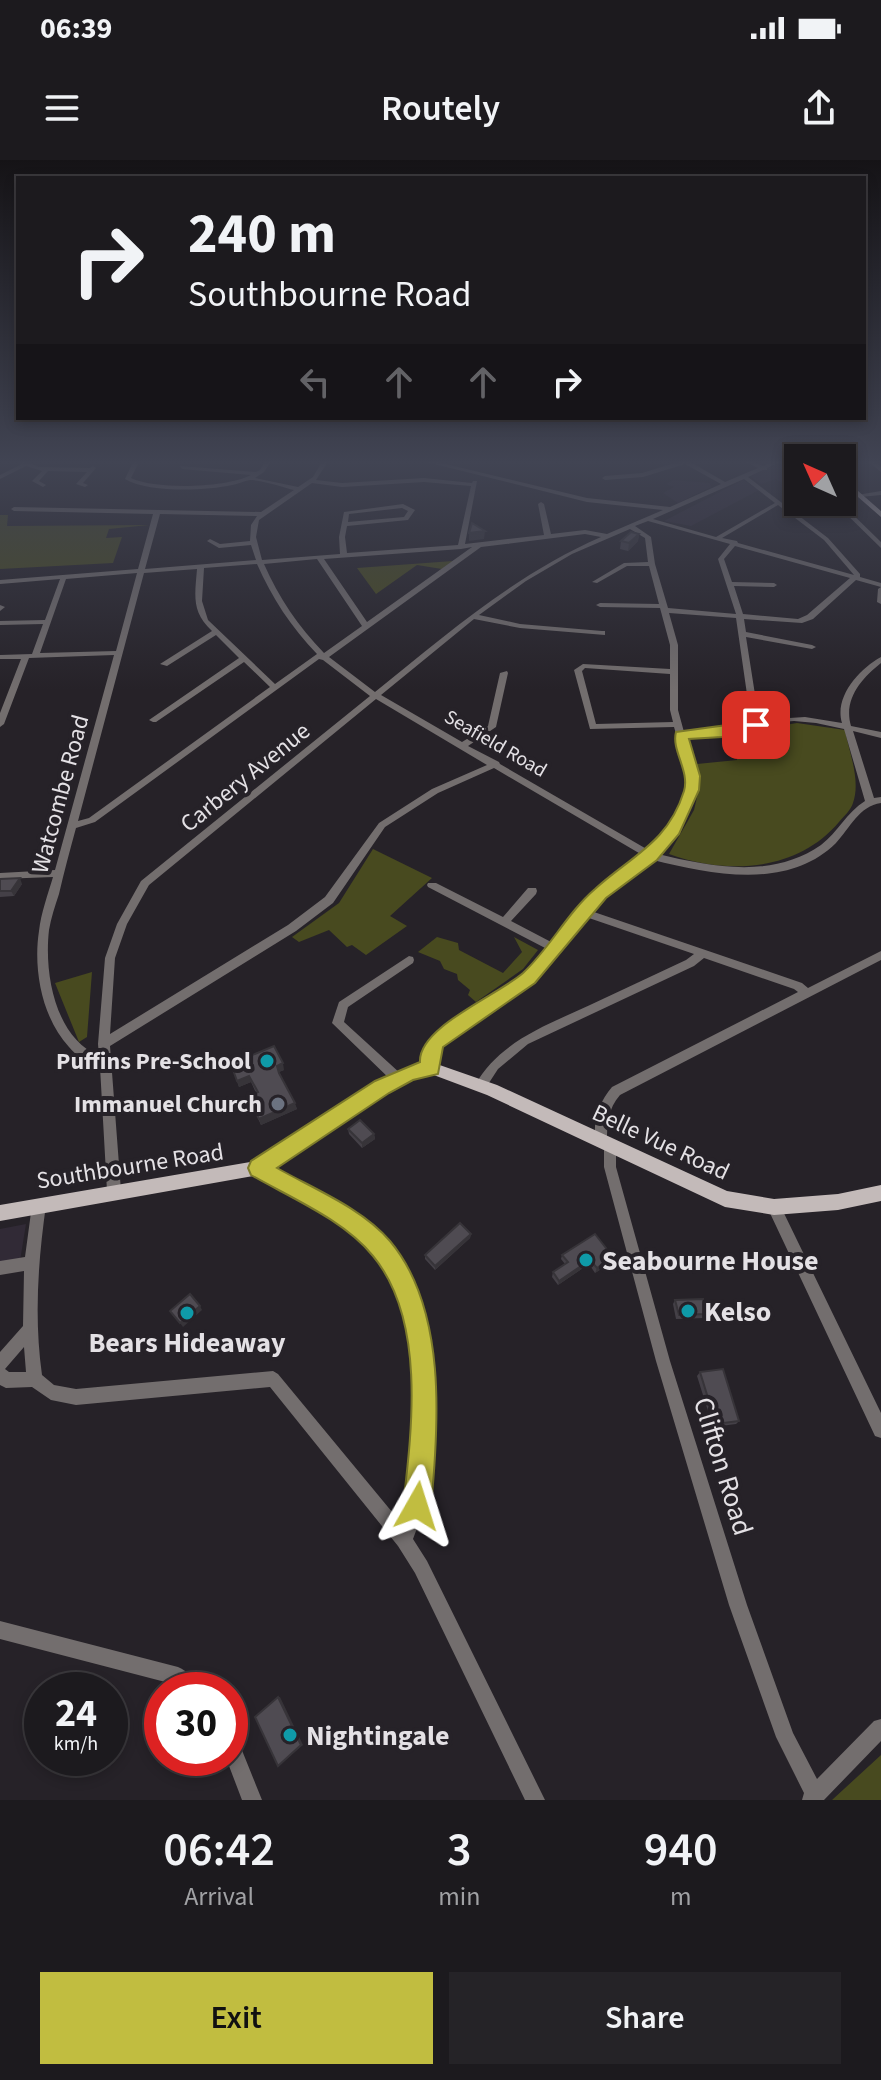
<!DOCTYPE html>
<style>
body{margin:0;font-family:"Source Sans 3",sans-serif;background:#252327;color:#f1f3f6;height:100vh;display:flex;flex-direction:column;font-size:30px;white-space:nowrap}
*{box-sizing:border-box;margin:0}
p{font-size:26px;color:#a0a1a4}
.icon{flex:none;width:44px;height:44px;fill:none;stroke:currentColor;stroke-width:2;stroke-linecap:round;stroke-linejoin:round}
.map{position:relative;height:1640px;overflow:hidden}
.sheet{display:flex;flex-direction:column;background:#1c1a1e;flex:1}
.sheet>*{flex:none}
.hud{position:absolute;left:16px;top:16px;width:850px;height:244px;border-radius:0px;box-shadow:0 4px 12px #0003,0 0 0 2px #3a383c;background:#1c1a1e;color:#f1f3f6;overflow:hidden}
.needle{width:52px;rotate:315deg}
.buttons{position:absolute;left:784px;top:284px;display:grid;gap:16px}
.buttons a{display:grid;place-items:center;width:72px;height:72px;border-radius:0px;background:#1c1a1e;box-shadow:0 4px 12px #0003,0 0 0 2px #3a383c;font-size:40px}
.speed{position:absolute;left:24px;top:1512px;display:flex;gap:16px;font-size:40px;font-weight:700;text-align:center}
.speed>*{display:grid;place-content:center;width:104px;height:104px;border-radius:50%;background:#1c1a1e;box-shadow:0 4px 12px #0003,0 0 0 2px #3a383c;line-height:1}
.speed small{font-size:20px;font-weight:400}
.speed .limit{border:12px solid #d22;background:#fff;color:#111}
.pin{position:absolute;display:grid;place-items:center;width:68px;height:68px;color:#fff;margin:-34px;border-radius:16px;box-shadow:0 4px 12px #0006}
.me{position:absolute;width:88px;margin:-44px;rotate:6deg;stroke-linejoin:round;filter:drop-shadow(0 0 6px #0008)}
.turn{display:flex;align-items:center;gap:28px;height:168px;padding:0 40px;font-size:36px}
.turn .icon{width:104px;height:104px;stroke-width:2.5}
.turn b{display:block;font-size:56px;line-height:68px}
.lanes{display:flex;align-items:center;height:76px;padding:0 40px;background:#0003;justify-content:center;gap:40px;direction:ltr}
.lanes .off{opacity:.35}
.eta{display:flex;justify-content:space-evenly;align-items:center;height:136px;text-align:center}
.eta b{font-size:48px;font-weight:600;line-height:56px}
.primary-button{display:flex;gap:16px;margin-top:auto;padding:16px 40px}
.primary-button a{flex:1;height:92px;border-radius:0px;background:#c1bd40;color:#111;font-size:32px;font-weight:600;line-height:92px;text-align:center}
.primary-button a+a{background:#252327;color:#f1f3f6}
.status{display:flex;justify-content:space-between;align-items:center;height:56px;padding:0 40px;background:#1c1a1e;direction:ltr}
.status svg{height:22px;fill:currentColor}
header{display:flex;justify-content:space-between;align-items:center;height:104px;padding:0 40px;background:#1c1a1e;font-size:36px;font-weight:600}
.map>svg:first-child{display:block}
</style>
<div class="status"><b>06:39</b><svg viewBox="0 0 49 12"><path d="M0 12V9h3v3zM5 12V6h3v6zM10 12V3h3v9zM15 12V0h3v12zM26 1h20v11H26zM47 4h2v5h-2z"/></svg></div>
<header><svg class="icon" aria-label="menu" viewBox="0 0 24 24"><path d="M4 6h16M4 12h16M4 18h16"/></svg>Routely<svg class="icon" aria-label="share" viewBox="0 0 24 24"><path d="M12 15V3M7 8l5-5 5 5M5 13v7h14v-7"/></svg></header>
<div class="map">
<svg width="881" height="1640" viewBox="0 0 881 1640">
<rect width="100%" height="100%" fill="#262228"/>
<path fill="#312a36" d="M786,300l12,8v14l-15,1 -7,-4 -15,5 -11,-8z
M673,320l37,3 1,4 -33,16 -15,-10 11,-6 -8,-3z
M743,320l16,10 -68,36 -27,-5z
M26,1064l-6,37 -20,3v-35z"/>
<path fill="#484a1f" d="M0,355h8l-1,11 142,-1 -40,4 -3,9 16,-1 -9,26 -113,6z
M453,401l-11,8 -25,-4 -41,29 -19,-26z
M797,563l48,7c4,22 16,50 8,73 -2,7 -9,13 -14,19 -42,50 -113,53 -170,32l25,-44 4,-17 -1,-29 40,-4 -4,-23 8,-5z
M373,689l59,29 -42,38 17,10 -41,29 -14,-10 -5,2 -18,-17 -30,12 -7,-5 47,-34z
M437,777l21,6 1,7 44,23 19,-21 -8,-15 24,13 -15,19 -47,33 -8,-7 2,-5 -12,-10 -1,-6 -13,-5 -4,-8 -22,-9z
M92,812l-5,65 -8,5 -24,-59z
M881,1595v45h-49z"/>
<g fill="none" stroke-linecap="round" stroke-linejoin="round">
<path fill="#736e6e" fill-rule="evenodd" d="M22,300l17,7 51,1 3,-2 3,2 -13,15 5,2 -3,2 -9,-3 11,-12 -39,-1 -9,10 7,4 -3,2 -11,-6 10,-10 -16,-5 -26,13v-4l22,-11 -3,-2z
M134,300h6l-9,18c25,12 95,10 120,-3l-69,-6 -2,-3 76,6 4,-2 6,-10h6l-8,12 -9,6 43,9 15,-10 10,-17h6l-13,20 26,3 82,-5 48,5 1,-2h4l-12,63 79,-9 -6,-31 3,-2 3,2 7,30 34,-4 22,4 56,-24 -76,-8 -169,-42h11l158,38 83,9 51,-23 -36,-20 -42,13 -38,3 -3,-2 3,-2 37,-3 39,-12 -1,-1h7l38,22 33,-14 -16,-8h8l13,6 13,-6h8l-17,8v2h-4l-15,7 80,61 32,36v3l21,6v21l-4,-2 1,-13 3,-2 -25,-7 -43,39 -11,4 -58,-4 2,13 66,13 4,2 -4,2 -66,-12 13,83 46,-3 37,6c-8,-26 17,-54 39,-66v6c-19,15 -38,36 -30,63l30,6v6l-28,-7 21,67 7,-1v6c-22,3 -31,25 -45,40 -49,48 -125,31 -183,17l-49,36 -13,15 211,72 6,5 73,-37v9l-261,135c-12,14 -13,28 -13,46l7,1 2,4v21l54,194 77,244 46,128 24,46 57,-58 7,-2v22l-57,59h-22l2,-7 -28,-56 -47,-132 -73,-244 -52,-194v-20l-7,-1c-6,-21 1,-43 15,-59l186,-95 -4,-3 -90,-31 -10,8 -166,78 -30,25 -13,20 -4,1 -4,-1 -2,-4c25,-44 72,-60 115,-80 32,-15 64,-30 96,-45l8,-6 -108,-37 -53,64 -93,64 -5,13 2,10 -2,3 -4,2 -4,-2 -4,-13 8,-19 94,-64 22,-26 -119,-62 -1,-2 1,-2h8l67,34 25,-29h8l1,3 -1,3 -25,27 42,22 43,-53 48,-34 -150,-88 -56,25 -53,34 -52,76 -37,28 -186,115 11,145 -2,4 -5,2 -5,-2 -2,-4 -7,-124c-12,-5 -23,-10 -31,-20 -27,-29 -36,-78 -30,-116 2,-18 9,-37 14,-54l-53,2v-6l55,-3 59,-215 -85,3 -25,66 -4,3v-14l21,-54h-21v-4l32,-1 11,-30 -43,1v-4l45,-1 15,-41 -60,5v-4l138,-11 15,-55 -139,-3 -3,-2 3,-2 247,5 33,-22c-12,-3 -32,-10 -44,-10 -6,1 -12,4 -18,5 -27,6 -83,8 -107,-6zM744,319l31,24 -59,34 -63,-18zM424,322l47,4 -13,59 -111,8 -2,-16 2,-11 61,-6 7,-10 -12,-6 -59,8 -5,25 1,17 -78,6 -6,-23 3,-17 53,-37 30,4zM778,345l46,35 30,35 -116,-32 -1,-2 -15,-3zM402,348l6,3 -4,6 -56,5 1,-8zM160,354l97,2 -6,9 -1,16 -30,3 -10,-5 -3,2 12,7 32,-3 5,15 -111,9zM648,361l82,23 -12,15 18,55 -68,-6 -13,-44 -4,-27 -16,-11zM630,369l15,9 3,24 -24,1 -32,19 5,1 30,-17h22l10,38 -59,-1 -4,2 4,2 60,1 10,37v24l-87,-5 -9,6 16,59 84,-2c4,14 13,36 13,50 1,30 -19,53 -37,74l-150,-87 -1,-2 -31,-16 28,-19 12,-54 -1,-2 -7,2 -12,53 -26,16 -81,-47 93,-76 46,9 85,7v-4h-3l-82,-7 -41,-9 47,-34 46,-27zM585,374l16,3c-85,37 -154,97 -226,155l-46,-35 152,-110zM735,386l115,32 -43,37 -9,4 -55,-5 -9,-28 40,1 3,-2 -3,-2 -42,-1 -8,-23zM472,387l-105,75 -43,-63 137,-10zM317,399l45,67 -38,27c-26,-27 -45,-55 -60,-89zM257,404c15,34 34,63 60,90l-42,30 -67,-64 -6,-19 2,-33zM197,409c-2,26 -6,43 15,62l-52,33 7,2 49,-31 23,23 -90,62 4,2h3l88,-60 26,25 -181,131 -11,3 66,-248zM137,413l-21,78 -76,2 26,-74zM669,453l67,5 15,104 -67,10 -6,-22v-65zM319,499l4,1 47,36 -229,185 -24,43 -12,34 -7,86 1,12c-44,-19 -55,-82 -50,-126 2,-12 6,-24 10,-36 5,-22 11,-44 17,-66l19,-6zM585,508l85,6v36l3,12 -77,2 -14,-53zM376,539l111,66 -55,24 -53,34 -54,74 -37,28 -178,109 5,-76 12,-34 22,-39zM794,561l22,2 28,6 21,72c-18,11 -27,31 -44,44 -49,34 -109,22 -163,9 18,-22 41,-48 38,-79 -1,-13 -7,-26 -10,-38l67,-11c9,1 29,-4 41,-5z
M866,300h7l8,7v5z
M881,331v4l-21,2 -3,-2z
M834,342h6l41,40v6z
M0,445l5,2 -5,4z
M409,796l4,1 1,3 -1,3 -65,44 -4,15 57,52 2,4 -2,4 -4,1 -4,-1 -61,-59 7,-21z
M259,1002c13,6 25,14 38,20 31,17 68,34 90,62 50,65 55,183 39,260 -3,12 -9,23 -13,35l14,22 118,239h-20l-110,-227 -17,-27 -128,-159 -194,18 -25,-5 -19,-13 -26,1 -6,-3v-33l23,-26 1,-55 -24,4v-14l25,-4 7,-52 2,-4 5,-2 5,2 2,4c-8,57 -12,113 -4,170l12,10 22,4 197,-18 5,3 124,150c28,-67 21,-214 -25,-272 -29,-36 -83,-57 -123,-80l-1,-4 1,-4zM24,1187l2,25h-17l-4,-3z
M774,1041l5,2 102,210v25l-6,-2 -106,-225 -2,-4 2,-4z
M0,1461l178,46c10,4 18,13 22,23h-21l-6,-6 -173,-45z
M230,1576l7,2 25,62h-20l-16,-42h4z"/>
<path fill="#c3bab9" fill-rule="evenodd" d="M842,317l39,34v6l-39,-34z
M431,902l66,23 230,106 47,8 64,-5 43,-9v16l-43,9 -64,5 -49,-8 -238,-112 -56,-21 -18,4 -26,14 -128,83 -259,46v-16l256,-44 121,-79 28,-14z"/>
</g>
<path fill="#444047" d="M639,374l-1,7 -10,10 -8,-2 1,-8z
M0,719l22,5 -8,12 -14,1z
M231,904l53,6 -5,2 18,37 -36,16 -13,-28 8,-4 -5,-11 -12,5z
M348,969l26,5 1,5 -13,9 -13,-14z
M471,1074l-1,4 -35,32 -10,-11v-4z
M562,1095l51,2 -1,5 -17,11 -6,-9 -31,21 -6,-8 1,-5 12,-8 -4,-5z
M675,1140l31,14 -2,4 -28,1 -3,-15z
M700,1212l39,49 -3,3 -23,3 -16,-51z"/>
<path fill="#373439" d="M485,371l-1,8 -15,2v-8z
M639,374l-1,7 -10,10 1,-8z
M20,718l2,6 -8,12 -3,-5z
M283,903l1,7 -6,2 -1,-6z
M249,916l2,6 -12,5 -2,-6z
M295,943l2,6 -36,16 -2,-6z
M374,974l1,5 -13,9v-5z
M471,1074l-1,4 -35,32v-4z
M613,1097l-1,5 -17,11 2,-5z
M590,1100l-1,4 -31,21 1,-4z
M200,1146l2,4 -19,17 -3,-4z
M76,1515l4,1 10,14h-3z
M278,1537h2l23,48 -25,21z"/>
<path fill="#4f4b52" stroke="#373439" stroke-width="2" d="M472,363l13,8 -16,2z
M631,372l8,2 -10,9 -8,-2z
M20,718l-9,13h-11v-12z
M274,886l9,17 -6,3 2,7 16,30 -36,16 -11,-22 10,-5 -9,-16 -12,5 -6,-17z
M360,960l14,14 -12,9 -14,-14z
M460,1063l11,11 -36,32 -10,-11z
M595,1074l18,23 -16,11 -7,-8 -31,21 -6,-9 15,-10 -6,-7z
M190,1134l10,12 -20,17 -10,-12z
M703,1139l3,15 -27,1 -4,-15z
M723,1209l16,52 -23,3 -16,-52z
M76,1515l11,15h-24z
M278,1537l23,48 -23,21 -23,-49z"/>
<linearGradient id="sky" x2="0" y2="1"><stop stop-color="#151316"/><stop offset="0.57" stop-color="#414453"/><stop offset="1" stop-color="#414453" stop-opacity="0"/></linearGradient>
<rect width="881" height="530" fill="url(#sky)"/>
<path fill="#c1bd40" stroke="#7d7b2a" stroke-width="2" d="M756,561l5,1v6l-39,9 -33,2 11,37 -1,14 -20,44 -22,26 -51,38 -71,85 -92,64 -5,27 -25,6 -24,13 -112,75c37,21 85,40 113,73 57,68 49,183 41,265l-4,10 -10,4 -10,-4 -4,-10c9,-76 23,-186 -30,-250 -29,-36 -82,-58 -122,-81l-3,-7 3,-7 124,-80 45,-19c-2,-35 78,-67 103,-89 27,-25 44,-60 72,-84 36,-33 73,-46 89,-98 6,-20 -13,-41 -8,-59z"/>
<g fill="#0f9aa8" stroke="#262228" stroke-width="3">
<circle cx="267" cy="901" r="8"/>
<circle cx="586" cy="1100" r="8"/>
<circle cx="688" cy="1151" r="8"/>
<circle cx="187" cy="1153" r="8"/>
<circle cx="290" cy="1575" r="8"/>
</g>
<circle fill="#6b7280" stroke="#262228" stroke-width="3" cx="278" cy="944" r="8"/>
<g text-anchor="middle" stroke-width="8" stroke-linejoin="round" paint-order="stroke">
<g font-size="20" fill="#e4e1e5" stroke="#262228">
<text transform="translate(496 583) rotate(30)" y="7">Seafield Road</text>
</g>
<g font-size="24" fill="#e4e1e5" stroke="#262228">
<text transform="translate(245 617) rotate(-39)" y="8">Carbery Avenue</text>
<text transform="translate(60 634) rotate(-75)" y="8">Watcombe Road</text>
<text transform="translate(661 982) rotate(25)" y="8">Belle Vue Road</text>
<text transform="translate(130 1006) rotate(-9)" y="8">Southbourne Road</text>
</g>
<g font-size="24" font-weight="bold" fill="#e4e1e5" stroke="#262228" text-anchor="end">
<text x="251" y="909">Puffins Pre-School</text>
<text x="262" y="952">Immanuel Church</text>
</g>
<g font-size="28" font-weight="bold" fill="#e4e1e5" stroke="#262228" text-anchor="start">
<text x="602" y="1110">Seabourne House</text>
<text x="704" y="1161">Kelso</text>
<text x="187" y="1192" text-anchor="middle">Bears Hideaway</text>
<text x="306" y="1585">Nightingale</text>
</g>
<g font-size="28" fill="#e4e1e5" stroke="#262228">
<text transform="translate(724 1306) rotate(73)" y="10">Clifton Road</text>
</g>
</g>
</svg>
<div class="buttons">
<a><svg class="needle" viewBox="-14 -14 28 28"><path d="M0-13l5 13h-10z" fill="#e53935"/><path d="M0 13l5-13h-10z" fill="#a0a1a4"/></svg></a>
</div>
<div class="speed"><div>24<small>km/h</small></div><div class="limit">30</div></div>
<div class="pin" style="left:756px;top:565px;background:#d93025"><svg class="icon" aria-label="arrive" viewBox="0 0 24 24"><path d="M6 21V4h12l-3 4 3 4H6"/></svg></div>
<svg class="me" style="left:417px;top:1346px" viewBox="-20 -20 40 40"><path d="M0-17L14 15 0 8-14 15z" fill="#c1bd40" stroke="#fff" stroke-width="4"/></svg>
<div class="hud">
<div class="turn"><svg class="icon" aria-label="right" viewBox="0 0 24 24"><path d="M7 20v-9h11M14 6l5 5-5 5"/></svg><div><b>240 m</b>Southbourne Road</div></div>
<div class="lanes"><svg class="icon off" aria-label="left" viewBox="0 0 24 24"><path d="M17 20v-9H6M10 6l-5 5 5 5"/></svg><svg class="icon off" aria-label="ahead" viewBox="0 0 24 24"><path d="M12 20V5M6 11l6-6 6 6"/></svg><svg class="icon off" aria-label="ahead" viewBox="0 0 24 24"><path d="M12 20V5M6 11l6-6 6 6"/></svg><svg class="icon" aria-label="right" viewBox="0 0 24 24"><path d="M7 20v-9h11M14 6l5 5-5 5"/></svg></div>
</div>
</div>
<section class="sheet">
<div class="eta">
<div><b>06:42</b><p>Arrival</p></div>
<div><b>3</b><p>min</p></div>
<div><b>940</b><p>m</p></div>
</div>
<div class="primary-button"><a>Exit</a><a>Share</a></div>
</section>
